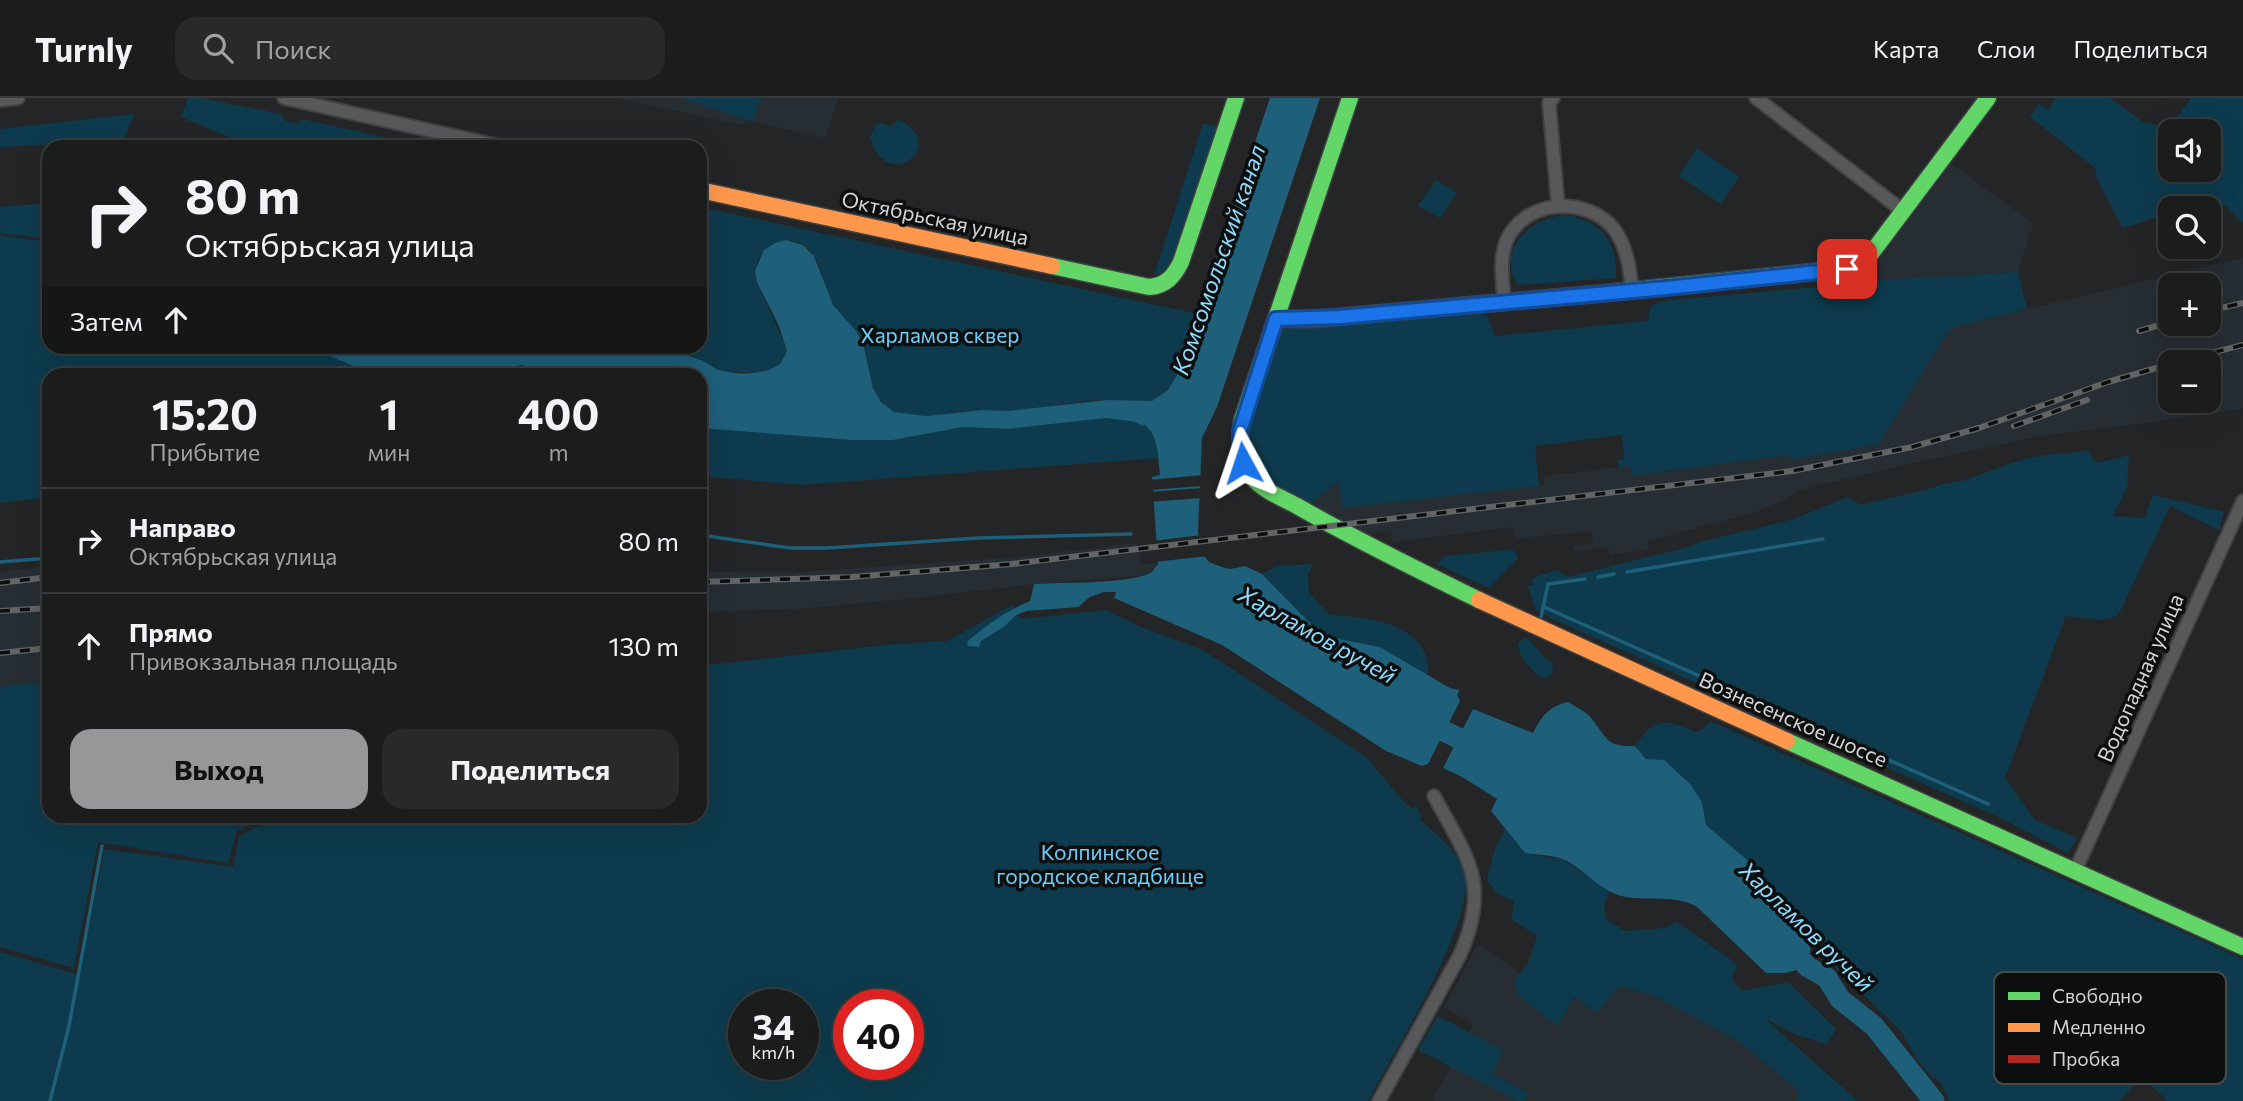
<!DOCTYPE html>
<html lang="ru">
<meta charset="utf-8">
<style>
body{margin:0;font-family:Commissioner,sans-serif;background:#282929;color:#f1f3f6;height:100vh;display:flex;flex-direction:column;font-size:26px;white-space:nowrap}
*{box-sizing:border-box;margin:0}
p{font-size:23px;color:#a0a1a3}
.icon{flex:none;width:38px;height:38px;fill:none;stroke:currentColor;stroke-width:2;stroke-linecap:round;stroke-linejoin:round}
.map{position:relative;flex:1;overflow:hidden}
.side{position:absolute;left:42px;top:270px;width:665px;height:455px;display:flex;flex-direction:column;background:#1b1c1c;border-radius:21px;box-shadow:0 7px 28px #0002,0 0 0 2px #393a3b}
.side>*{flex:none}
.hud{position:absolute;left:42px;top:42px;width:665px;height:214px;border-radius:21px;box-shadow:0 7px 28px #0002,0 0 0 2px #393a3b;background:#1b1c1c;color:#f1f3f6;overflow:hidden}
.fabs{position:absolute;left:2158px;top:21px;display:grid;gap:14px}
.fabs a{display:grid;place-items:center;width:63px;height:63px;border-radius:14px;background:#1b1c1c;box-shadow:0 7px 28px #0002,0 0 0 2px #393a3b;font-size:35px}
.speed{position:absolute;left:728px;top:891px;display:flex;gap:14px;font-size:35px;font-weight:700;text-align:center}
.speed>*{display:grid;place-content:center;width:91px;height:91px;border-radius:50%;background:#1b1c1c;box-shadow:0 7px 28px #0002,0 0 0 2px #393a3b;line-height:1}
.speed small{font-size:18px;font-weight:400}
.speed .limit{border:10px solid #d22;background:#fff;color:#111}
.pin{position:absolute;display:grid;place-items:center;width:60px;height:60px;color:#fff;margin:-30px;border-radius:14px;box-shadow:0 4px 10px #0006}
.me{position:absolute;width:77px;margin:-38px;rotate:355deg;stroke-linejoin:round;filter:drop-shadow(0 0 5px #0008)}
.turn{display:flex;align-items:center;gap:24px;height:147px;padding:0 28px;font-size:32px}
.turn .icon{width:91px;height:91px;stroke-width:2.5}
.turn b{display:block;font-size:49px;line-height:60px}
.then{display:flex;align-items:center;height:66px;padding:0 28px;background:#0003;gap:14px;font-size:26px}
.eta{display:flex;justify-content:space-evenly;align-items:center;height:119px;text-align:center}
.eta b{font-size:42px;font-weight:700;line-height:49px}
.button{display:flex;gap:14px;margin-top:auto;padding:14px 28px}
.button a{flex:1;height:80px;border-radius:21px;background:#959798;color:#111;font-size:28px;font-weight:700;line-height:80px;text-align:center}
.button a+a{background:#282929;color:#f1f3f6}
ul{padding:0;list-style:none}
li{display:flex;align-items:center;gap:21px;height:105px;padding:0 28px;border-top:2px solid #393a3b}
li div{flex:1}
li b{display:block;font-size:26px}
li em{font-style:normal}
header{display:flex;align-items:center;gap:42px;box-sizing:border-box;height:98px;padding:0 35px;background:#1b1c1c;border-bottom:2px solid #393a3b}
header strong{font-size:33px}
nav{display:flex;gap:38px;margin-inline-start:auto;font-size:24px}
.search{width:490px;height:63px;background:#282929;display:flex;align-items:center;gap:18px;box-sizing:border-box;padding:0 24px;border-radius:21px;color:#a0a1a3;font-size:26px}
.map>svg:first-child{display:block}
</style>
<header>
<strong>Turnly</strong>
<div class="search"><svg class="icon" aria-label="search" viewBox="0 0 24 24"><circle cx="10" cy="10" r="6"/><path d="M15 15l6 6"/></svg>Поиск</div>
<nav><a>Карта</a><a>Слои</a><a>Поделиться</a></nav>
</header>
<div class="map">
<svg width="2243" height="1003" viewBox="0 0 2243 1003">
<rect width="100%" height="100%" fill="#242526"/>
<path fill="#262e33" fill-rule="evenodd" d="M614,0h139l-10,27z
M761,0h78l-14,40 -72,-16z
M1949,64l84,61 -15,49 -159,9z
M2243,160v150l-82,13 -121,15 -145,31 -99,24v3l-39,18 -109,29 1,8 -39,6 -2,-8 -35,5v-6l20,-2 -2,-13 -76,8 -2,-12 -121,15 -2,-11 -27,5 -55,-30 30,-25 5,27 201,-23v-9l86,-10 2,10 159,-21 1,5 87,-16 67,-109 8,-9zM2170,187h38v39h-38zM2170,264h38v39h-38z
M1136,445l6,21h16l-10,11 -114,9 -127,15 -109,10 -98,3v-40l86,1 242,-17z
M49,468v115l-49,6v-115z
M1477,847l6,1 84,63 8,-12 22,16 22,-27 35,10 84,45 63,52 -6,8h-363l41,-77 -29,-16z"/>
<path fill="#0d3b4d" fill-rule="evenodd" d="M188,0h14l79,16 4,7 14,3 2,-5 128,28h-195l2,-7 -55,-23z
M682,0h79l-8,24z
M2055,0h55l33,24 19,4 14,-7 15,-21h52v125l-18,-18 -55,3v4l-39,14 -9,1 -25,-48 -2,-11 -65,-51 9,-13 10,6zM2170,33h38v39h-38z
M134,16l-13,33h-11l-1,-6 -109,6v-18z
M898,22c53,22 -11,77 -28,17l6,-13 8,-1 6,4z
M1203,25l14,4 -44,135 -8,9 -11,5z
M1697,50l42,29 -18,27 -42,-28z
M1436,82l21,13 -17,25 -22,-12z
M49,105v36l-49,-6v-26z
M700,109l498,107c-9,26 -17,76 -46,87 -14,5 -33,-1 -48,-1 -32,1 -63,9 -95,11 -19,1 -39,-1 -58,2 -19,2 -45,9 -62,-4 -23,-19 -17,-43 -27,-67 -6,-16 -22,-23 -30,-37 -11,-21 -9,-54 -35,-63 -6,-2 -10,-2 -15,1 -7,3 -18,8 -22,14 -14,20 21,70 27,94l-6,12 -7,5 -18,5 -34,-2 -16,-9 -61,-15 55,-1z
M1567,117c35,7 51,27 49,63l-99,7c-21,-37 14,-68 50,-70z
M0,137l49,7v104l238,1c17,10 16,3 32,6 19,2 37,14 54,21h-324v123l-49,6z
M2018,174l9,37 -73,18 -8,8 -67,109 -88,16 -1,-5 -158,21 -2,-10 -12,1 -1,-7 7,-1 -2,-24 -87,11 4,40 -197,22 -4,-27 -30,25c-16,-10 -37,-19 -49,-33 -26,-29 11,-110 22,-144l196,-16 11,4 7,19 153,-15 2,-14 11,-6 167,-15 31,-5z
M1106,320l29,4 7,4 2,-3c11,10 13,21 15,35l-358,27 -101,-9v-48l151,12h42l70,-13 45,2z
M2089,352l3,9 6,4 31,-8 -2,33 -14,28 32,2 8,-23 71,17 -5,18 -49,-24 -52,110 -19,4 -33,-4 -61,162 30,42 42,18 -9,15 -74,-38 -442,-196 -16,-9 -8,-24 5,-1 -1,-7 25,-8 11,7 121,-30 11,-5 94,-23 54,-22 13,8 72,-17c10,-6 22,-5 32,-8 23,-8 46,-18 69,-23 18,-4 37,-3 55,-7z
M1507,452l8,1 3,8 -29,29 -52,-24 8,-8z
M1313,466l-5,10 1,19 21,22c39,2 103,9 98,61l-48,-29 -50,-10 -15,-9 -53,-54 14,-8z
M1012,507l9,14 85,-9 35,17 62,23 163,107 40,47 7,5 4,-3 1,6 4,4 -2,4c18,16 41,32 45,58 8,47 -72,176 -97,223h-1368v-149l79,23 26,-126 128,18 6,-31 39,-20h422v-150l196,-22 52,-3zM744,906h59v60h-59zM849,906h59v60h-59z
M1526,539c10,9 15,19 27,27l-1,10 -9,4c-13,-8 -24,-20 -25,-35z
M49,583v135h217l-29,15 -9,32 -130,-21 -24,126 -74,-21v-260z
M1710,623l533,238v142h-75l-16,-15 -8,-4 -12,5 -12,14h-171l-8,-19 -10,-6 -13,-15 -18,-31 -89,-86 -35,-42 -24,-38 -46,-39 -4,-23 -56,-43 -11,-13c21,-30 29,-27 61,-14l7,-3z
M1505,731l20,24 40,7 44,32 -5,14 3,14 18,11 40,-3 12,-6 60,42 -5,15 10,12 46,-9 48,47 -9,15 -30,-9 -33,-17 94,83h-63l5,-9 -62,-51 -84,-45 -35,-10 -22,27 -23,-16 -16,29 -40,-30 -3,-16 13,-17 9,-27 -26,-17 3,-17 -17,-9 -10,-13 8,-31z
M1438,918l65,34 -11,24 37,19 -4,8h-6l-101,-51z"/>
<path fill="#1e5f7a" d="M1270,0h50l-103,309 -15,31 -4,94 7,25 4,5 13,5 8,2 15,-3 17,8 53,54 15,9 50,10 70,41 10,2 -3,5 3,6 -32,63 -6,2 -36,-15 -164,-106 -108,-47 2,-6h-12l-14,5 -12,10 -51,4 -11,4 -11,11 -24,15 -2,6 -11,-1 -1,-4c18,-16 41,-32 63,-41l4,-17c33,-2 81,0 112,-9 6,-2 8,-6 12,-11l-6,-87 8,-2c-2,-18 -1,-39 -16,-51l-1,2 -8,-4 -29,-4 -98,11 -45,-2 -70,13h-42l-151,-12v-54h-138l-41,-9 -9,2 -13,7h-126l-43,-18 -13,-4 -17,2 -13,-7 321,-1 4,3c21,-10 70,4 91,12 7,3 13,9 20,10 18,4 43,4 58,-8l6,-12 -8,-25 -22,-44 -2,-11 9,-21 11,-7 11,-3 17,5 11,11 19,49 23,26 7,12 10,45 8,14 13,10 32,4 57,-6 25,1 99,-11 45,1 16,-11 9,-15z
M1568,604c7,5 18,9 23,16 17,20 14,29 44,28l11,13 18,1 26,24 12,18 4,23 46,39 24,38 35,42 -3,23 -23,6h-19l-70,-67c-22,-11 -46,-5 -69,-9 -24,-3 -40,-25 -60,-36 -12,-6 -29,-6 -42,-8l-34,-42 6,-12 -33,-21 -21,-10 30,-59 60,24c9,-17 16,-27 35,-31z"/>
<path fill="#242526" d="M1203,377l-1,11 -53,4v-10z
M1202,390v10l-53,4v-10z
M1202,437l6,21 -54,6 -1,-21z"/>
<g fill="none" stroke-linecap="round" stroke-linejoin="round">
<path stroke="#1e5f7a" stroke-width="3.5" d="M700,437l90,13h37l152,-10 152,-4
M0,464l49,-4
M1627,474l196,-33
M1598,479l16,-3
M1544,509l444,197
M1541,519l7,-33 37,-5
M50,1003l19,-75 33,-180"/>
<path stroke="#1e5f7a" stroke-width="21" d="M1419,621l62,30
M1788,849l20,20 19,11 13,21 34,27 60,75"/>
<g stroke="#404142" stroke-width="16">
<path id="street" d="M284,0l220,49
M1553,0l-4,5 9,102
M1756,0l147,113
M0,2l18,-2
M1504,203c-1,-18 -5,-41 2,-59 17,-43 81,-47 108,-13 13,18 16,40 18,61
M2075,773l168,-370
M1379,1003l81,-146c31,-72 8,-96 -26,-159"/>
</g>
<g stroke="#404142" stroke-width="19">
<path id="fast" d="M1350,0l-108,322c-3,20 -3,40 10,57 10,13 30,21 45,29 59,34 121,64 182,94
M1052,168l97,21c17,-1 25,-11 32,-25l55,-164
M1595,196l266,-27 127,-169
M1787,643l456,206"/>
</g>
<g stroke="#404142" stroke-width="19">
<path id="slow" d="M700,92l352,76
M1479,502l308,141"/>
</g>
<g stroke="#404142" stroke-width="19">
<path id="jam" d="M1276,221h38l281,-25"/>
</g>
<use href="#street" stroke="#565859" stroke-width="12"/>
<use href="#fast" stroke="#63d668" stroke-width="16"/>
<use href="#slow" stroke="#ff974d" stroke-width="16"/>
<use href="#jam" stroke="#b3261e" stroke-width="16"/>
<g stroke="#636464" stroke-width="6">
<path id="rail" d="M2208,213l35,-8
M2139,233l31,-9
M2175,264l68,-17
M2014,328l73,-26
M700,484l152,-5 160,-13 780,-93 120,-24 67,-19 129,-46 62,-18
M0,485l49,-6
M0,513l49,-3
M0,555l49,-5"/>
</g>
<use href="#rail" stroke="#0d0f0f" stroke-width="3.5" stroke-dasharray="10" stroke-linecap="butt"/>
</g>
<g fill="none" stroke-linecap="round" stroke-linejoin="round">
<g stroke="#114b97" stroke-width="18">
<path id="route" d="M1243,365l-3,-16v-16l36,-112 64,-2 326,-29 181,-19"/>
</g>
<use href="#route" stroke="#1a73e8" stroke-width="12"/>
</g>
<g text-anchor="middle" stroke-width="7" stroke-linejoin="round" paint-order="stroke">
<g font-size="21" fill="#d2d4d5" stroke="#0d0f0f">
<text transform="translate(935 121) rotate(12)" y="7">Октябрьская улица</text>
<text transform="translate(2141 580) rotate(-66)" y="7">Водопадная улица</text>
<text transform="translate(1793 622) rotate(24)" y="7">Вознесенское шоссе</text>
</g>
<g font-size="21" fill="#6bd0fc" stroke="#0d0f0f">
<text x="940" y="245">Харламов сквер</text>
<text x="1100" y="762">Колпинское<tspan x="1100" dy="24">городское кладбище</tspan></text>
</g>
<g font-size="23" font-style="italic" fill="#8fdbfe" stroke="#0d0f0f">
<text transform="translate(1219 162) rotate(-71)" y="8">Комсомольский канал</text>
<text transform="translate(1317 537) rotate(29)" y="8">Харламов ручей</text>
<text transform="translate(1806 829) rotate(44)" y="8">Харламов ручей</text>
</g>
</g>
<rect x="1994" y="874" width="232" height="112" rx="10" fill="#0d0f0f" stroke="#484a4a" stroke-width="2"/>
<rect x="2008" y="894" width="32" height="8" fill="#63d668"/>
<rect x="2008" y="925" width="32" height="9" fill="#ff974d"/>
<rect x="2008" y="957" width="32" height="8" fill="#b3261e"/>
<g font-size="19" fill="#d2d4d5">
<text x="2052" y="905">Свободно</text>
<text x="2052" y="936">Медленно</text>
<text x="2052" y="968">Пробка</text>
</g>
</svg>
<div class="fabs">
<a><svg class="icon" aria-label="sound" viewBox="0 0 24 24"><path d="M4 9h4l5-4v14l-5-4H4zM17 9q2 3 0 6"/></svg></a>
<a><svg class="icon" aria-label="search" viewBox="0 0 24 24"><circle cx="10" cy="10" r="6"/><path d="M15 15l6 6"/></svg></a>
<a>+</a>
<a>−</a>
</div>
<div class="speed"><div>34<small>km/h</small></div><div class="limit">40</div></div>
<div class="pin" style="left:1847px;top:171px;background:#d93025"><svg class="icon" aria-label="arrive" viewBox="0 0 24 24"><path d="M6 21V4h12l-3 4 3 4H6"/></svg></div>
<svg class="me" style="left:1243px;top:365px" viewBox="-20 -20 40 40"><path d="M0-17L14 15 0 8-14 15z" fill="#1a73e8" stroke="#fff" stroke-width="4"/></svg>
<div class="hud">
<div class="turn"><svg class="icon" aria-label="right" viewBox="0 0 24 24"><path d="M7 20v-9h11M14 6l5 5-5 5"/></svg><div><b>80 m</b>Октябрьская улица</div></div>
<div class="then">Затем<svg class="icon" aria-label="ahead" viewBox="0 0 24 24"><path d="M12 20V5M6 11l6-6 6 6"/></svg></div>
</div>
<section class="side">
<div class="eta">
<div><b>15:20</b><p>Прибытие</p></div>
<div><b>1</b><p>мин</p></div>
<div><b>400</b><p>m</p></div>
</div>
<ul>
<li><svg class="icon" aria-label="right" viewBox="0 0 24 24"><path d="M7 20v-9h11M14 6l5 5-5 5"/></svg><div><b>Направо</b><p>Октябрьская улица</p></div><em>80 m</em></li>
<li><svg class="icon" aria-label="ahead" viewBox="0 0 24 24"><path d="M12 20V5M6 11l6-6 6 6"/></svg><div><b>Прямо</b><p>Привокзальная площадь</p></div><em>130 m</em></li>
</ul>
<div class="button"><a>Выход</a><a>Поделиться</a></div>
</section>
</div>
